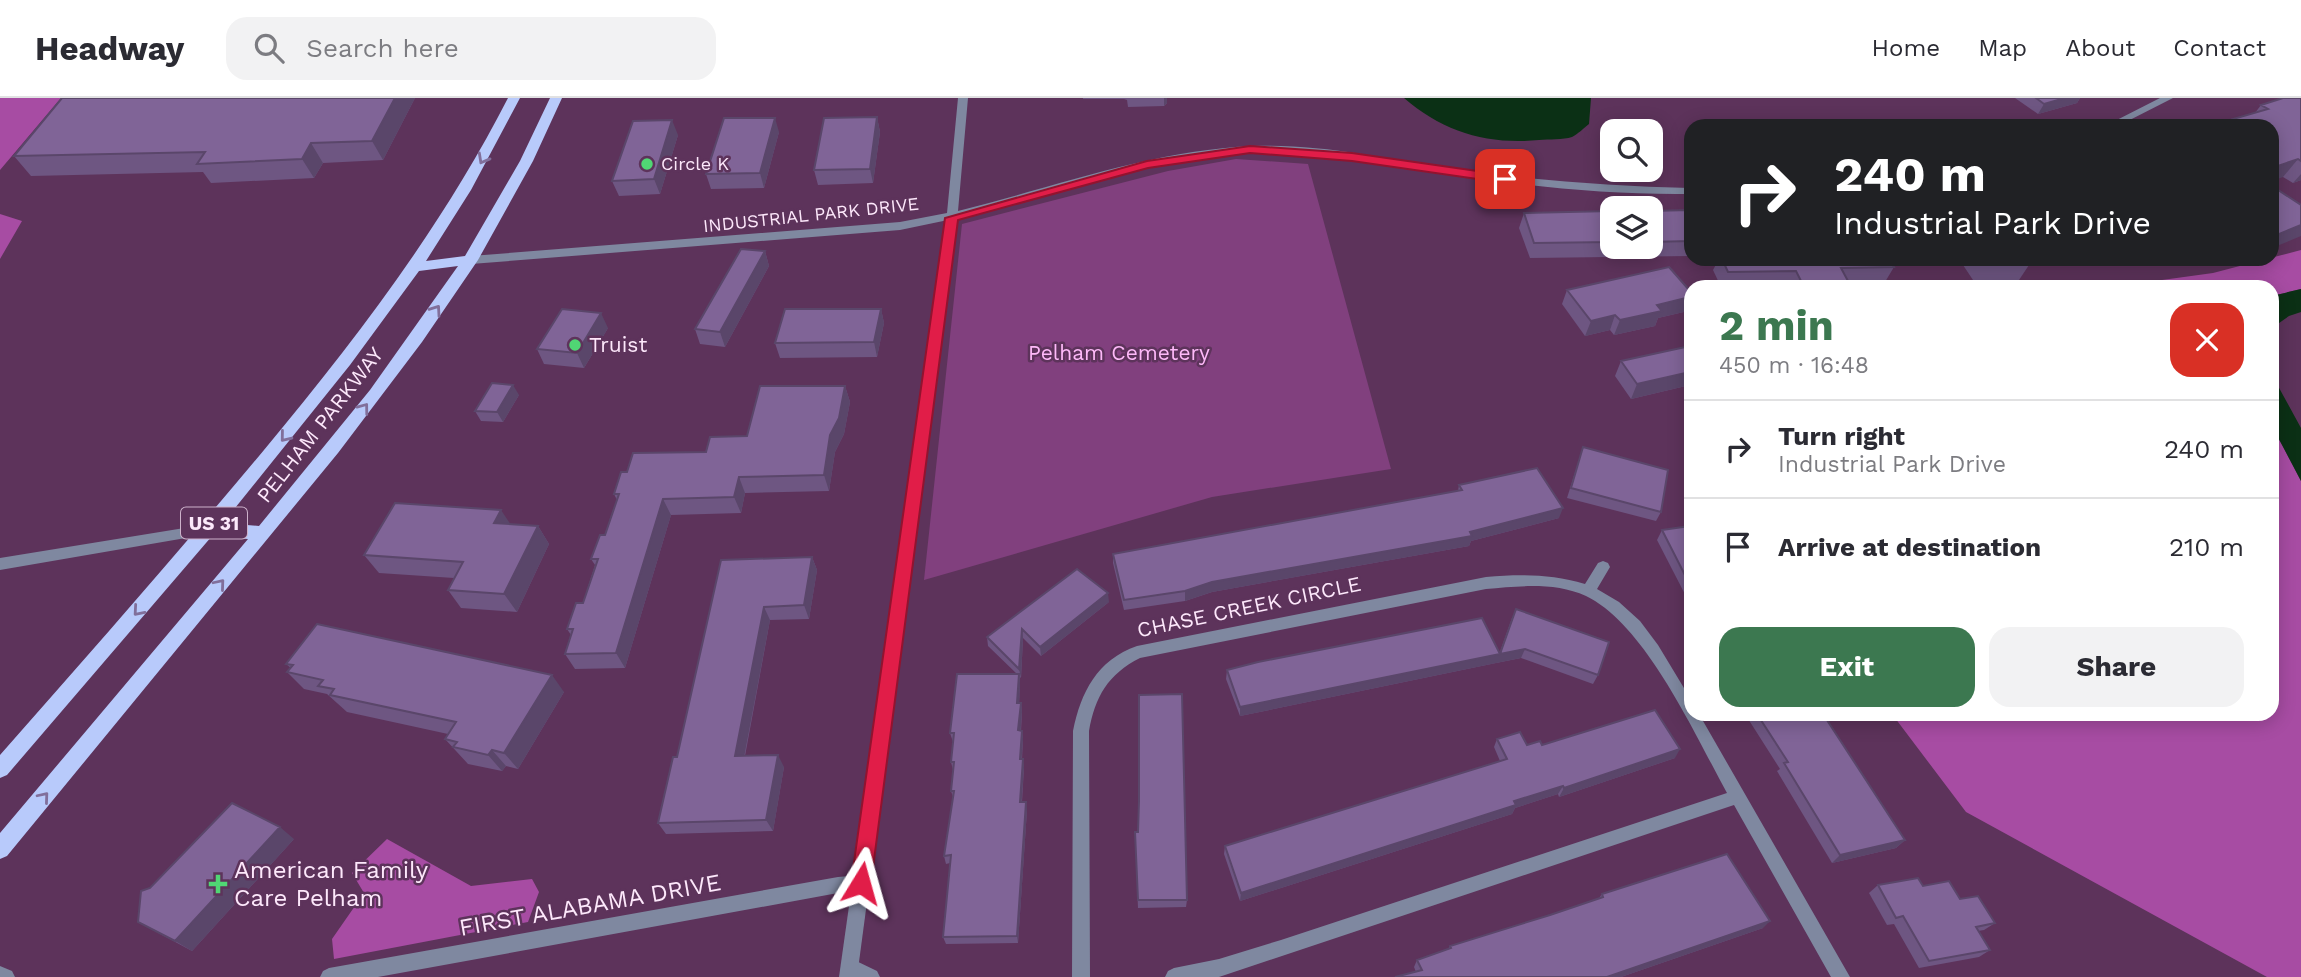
<!DOCTYPE html>
<meta charset="utf-8">
<style>
body{margin:0;font-family:"Work Sans",sans-serif;background:#f2f2f3;color:#2b2b33;height:100vh;display:flex;flex-direction:column;font-size:26px;white-space:nowrap}
*{box-sizing:border-box;margin:0}
p{font-size:23px;color:#7c7c81}
.icon{flex:none;width:38px;height:38px;fill:none;stroke:currentColor;stroke-width:2;stroke-linecap:round;stroke-linejoin:round}
.map{position:relative;flex:1;overflow:hidden}
.sheet{position:absolute;left:1684px;top:182px;width:595px;height:441px;display:flex;flex-direction:column;background:#fff;border-radius:21px;box-shadow:0 4px 18px #0003}
.sheet>*{flex:none}
.hud{position:absolute;left:1684px;top:21px;width:595px;height:147px;border-radius:21px;box-shadow:0 4px 18px #0003;background:#202124;color:#fff;overflow:hidden}
.buttons{position:absolute;left:1600px;top:21px;display:grid;gap:14px}
.buttons a{display:grid;place-items:center;width:63px;height:63px;border-radius:14px;background:#fff;box-shadow:0 4px 18px #0003;font-size:35px}
.pin{position:absolute;display:grid;place-items:center;width:60px;height:60px;color:#fff;margin:-30px;border-radius:14px;box-shadow:0 4px 10px #0006}
.me{position:absolute;width:77px;margin:-38px;rotate:8deg;stroke-linejoin:round;filter:drop-shadow(0 0 5px #0008)}
.turn{display:flex;align-items:center;gap:24px;height:147px;padding:0 35px;font-size:32px}
.turn .icon{width:91px;height:91px;stroke-width:2.5}
.turn b{display:block;font-size:49px;line-height:60px}
.round{display:grid;place-items:center;flex:none;width:74px;height:74px;border-radius:21px;background:#f2f2f3}
.summary{display:flex;align-items:center;justify-content:space-between;height:119px;padding:0 35px}
h1{font-size:42px;font-weight:700;line-height:52px;color:#3c7850}
.action{display:flex;gap:14px;margin-top:auto;padding:14px 35px}
.action a{flex:1;height:80px;border-radius:21px;background:#3c7850;color:#fff;font-size:28px;font-weight:700;line-height:80px;text-align:center}
.action a+a{background:#f2f2f3;color:#2b2b33}
ul{padding:0;list-style:none}
li{display:flex;align-items:center;gap:21px;height:98px;padding:0 35px;border-top:2px solid #e1e1e2}
li div{flex:1}
li b{display:block;font-size:26px}
li em{font-style:normal}
header{display:flex;align-items:center;gap:42px;box-sizing:border-box;height:98px;padding:0 35px;background:#fff;border-bottom:2px solid #e1e1e2}
header strong{font-size:33px}
nav{display:flex;gap:38px;margin-inline-start:auto;font-size:24px}
.search{width:490px;height:63px;background:#f2f2f3;display:flex;align-items:center;gap:18px;box-sizing:border-box;padding:0 24px;border-radius:21px;color:#7c7c81;font-size:26px}
.map>svg:first-child{display:block}
</style>
<header>
<strong>Headway</strong>
<div class="search"><svg class="icon" aria-label="search" viewBox="0 0 24 24"><circle cx="10" cy="10" r="6"/><path d="M15 15l6 6"/></svg>Search here</div>
<nav><a>Home</a><a>Map</a><a>About</a><a>Contact</a></nav>
</header>
<div class="map">
<svg width="2301" height="879" viewBox="0 0 2301 879">
<rect width="100%" height="100%" fill="#5d335b"/>
<path fill="#81407e" d="M1236,61l72,5 83,305 -179,28 -288,83 38,-356 206,-53z"/>
<path fill="#a74ca3" d="M0,0h61l-61,72z
M0,116l22,7 -22,38z
M2301,152v39l-29,7v-9h-161l102,-14z
M2272,328l29,55v496h-34l-301,-165 -74,-98h380z
M387,741l84,47 61,-7 7,13 -11,30 -194,37 -2,-20 32,-46 -12,-20z"/>
<path fill="#0b3015" d="M1404,0h187l-2,26c-5,4 -11,10 -17,13 -9,3 -23,2 -33,3 -51,5 -96,-8 -135,-42z
M2301,191v23l-12,4 -17,12v-32z
M2272,277l29,53v53l-29,-55z"/>
<g fill="none" stroke-linecap="round" stroke-linejoin="round">
<path fill="#7f88a0" fill-rule="evenodd" d="M958,0h10l-10,113c97,-24 194,-61 295,-65 67,-3 133,13 199,23 79,11 159,17 238,19v6c-79,1 -159,-7 -237,-19 -67,-10 -133,-26 -201,-23 -101,4 -197,42 -294,66l-6,4 -4,-2 -48,10 -429,34 -6,-4 6,-4 429,-34 47,-9z
M2160,0h13l-55,28h-13z
M209,426l5,1 2,4 -2,4 -5,1 -209,36v-12z
M1603,463l5,2 2,4 -13,22 22,13 21,19 18,24 32,53v16h9l151,263h-19l-97,-172 -515,172h-54l3,-6 6,-3 45,-9 62,-19 446,-147c-32,-58 -81,-168 -141,-197 -31,-14 -67,-10 -100,-7l-346,69c-32,16 -45,39 -51,73l1,246h-18l1,-246c8,-39 24,-71 64,-85l349,-69c35,-3 65,-3 99,7l13,-21z
M861,777l6,2 3,6 -3,6 -29,4 -460,84h-58l3,-6 6,-3 509,-91z
M850,860l27,13 3,6h-28l-8,-4 -3,-6 3,-6z
M0,868l12,5 3,6h-15z"/>
<path fill="#7f88a0" fill-rule="evenodd" d="M952,116l6,4 -101,759h-18l107,-759z"/>
<path fill="#b8cafb" fill-rule="evenodd" d="M508,0h12l-49,92 -45,71 39,-5 55,-95 30,-63h12l-29,63 -55,99 -56,82 -84,111 -331,403 -7,3v-26l248,-294 -36,-3 -205,239 -7,3v-23c89,-101 178,-202 264,-305 92,-111 178,-223 244,-352zM458,168l-88,124 -111,136 -36,-3 127,-158 69,-94z"/>
</g>
<path fill="#6e5682" d="M415,0l-32,62 -60,3 -9,15 -103,5 -8,-11 -172,4 -17,-20z
M1083,0h84v5l-3,3 -36,1 -1,-7 -3,-1h-41z
M2015,0h65l-3,5 -39,11z
M2301,0v82l-8,3 -10,-6 -11,-51h-44l5,-7 22,-6 6,-8z
M877,19l3,15 -7,51 -55,2 -4,-15z
M779,34l-15,56 -53,1 -5,-15z
M678,37l-18,59 -41,2 -7,-15z
M1690,112v46l-160,2 -11,-30 5,-15 88,-2v36h38v-36z
M765,153l4,15 -44,81 -25,-3 -5,-15z
M1719,161h170l5,8 -9,15 -38,1 -2,4h-56l-1,-1 -67,1 -8,-17z
M1959,161h66l4,6 -10,15h-46z
M2215,161h29l-19,7z
M1567,192l123,1v14l-2,6 -30,7 -3,8 -41,9 -4,-5 -25,6 -23,-32z
M881,211l3,14 -7,34 -97,1 -5,-15z
M608,230l-24,40 -40,-4 -7,-15z
M1690,248v39l-59,14 -16,-23 6,-15z
M845,288l5,16 -6,32 -9,18 -6,39 -84,2 -4,20 -70,2 -46,153 -50,1 -10,-15 6,-19 -4,-6 16,-26 12,-38 -4,-6 14,-24 12,-35 -3,-6 13,-22 79,-20 41,-16z
M519,297l-16,27 -22,-1 -6,-10z
M1583,349l78,65 -5,9 -89,-23z
M1459,387l100,33 -88,23 -2,5 -257,46 -27,9 -61,9 -11,-47v-9l345,-63z
M510,426l28,2 11,18 -32,68 -56,-4 -13,-18 6,-12 -75,-5 -15,-18z
M1690,428v78l-33,-64 5,-10z
M812,459l5,13 -8,49 -39,1 -25,136 39,11 -11,64 -107,3 -8,-11 19,-66 44,-197z
M1109,504l-68,54 -18,-18 -2,40 -1,-1v6l-1,20h2l1,9 -1,19h1l1,8 -1,20 2,8 -2,35 5,8 -9,133 -72,1 -3,-7 7,-74 -4,1 -2,-8 9,-59 -2,-6 2,-21 -2,-8 2,-20 -3,-9 67,-59 -29,-28 -1,-9z
M1512,520l86,57 -5,9 -72,-26 -25,5z
M1496,565l-256,53 -14,-37 1,-9z
M286,566l278,28 -46,77 -12,-3 -4,5 -34,-7 -23,-25 3,-5 -101,-22 -20,-18 -23,-5 -17,-17 4,-4z
M1745,616h78l82,126 -9,8 -64,15 -55,-92 3,-2z
M1497,641l30,6h15l133,13 -116,39 -1,-3 -43,14 -3,6 -272,87 -16,-47 1,-8 275,-85 -6,-14z
M1135,734l52,68 -1,7 -48,1z
M294,741l-102,112 -54,-29z
M1878,787l45,1 37,13 35,24 -11,7 -6,1 12,19 -11,7 -60,11 -25,-44 -7,1 -18,-32z
M1602,796l161,34 -142,49h-226l21,-5 -2,-5 3,-7 31,-11 2,-3 100,-31 49,-17z"/>
<path fill="#5a466a" d="M395,0h20l-32,62 -11,-19z
M1164,0h3v5l-3,3z
M2065,0h15l-3,5 -39,11 6,-10z
M877,19l3,15 -7,51 -3,-14z
M775,20l4,14 -15,56 -4,-15z
M672,22l6,15 -18,59 -6,-15z
M311,45l12,20 -9,15 -12,-19z
M2298,61l-15,18 -11,4v-13z
M2301,76v6l-8,3z
M2301,127v11l-29,12v-11z
M765,153l4,15 -44,81 -5,-15z
M2232,161h12l-19,7z
M1690,199v8l-2,6 -30,7 -3,8 -41,9 6,-15 37,-15z
M881,211l3,14 -7,34 -3,-15z
M601,215l7,15 -24,40 -7,-15z
M1615,217l-5,15 -25,6 6,-15z
M1690,274v13l-59,14 6,-15z
M513,287l6,10 -16,27 -6,-10z
M845,288l5,16 -6,32 -9,18 -6,39 -5,-16 6,-40z
M739,379l6,16 -4,20 -7,-16z
M663,401l8,16 -46,153 -9,-15z
M1563,410l-4,10 -88,23 -2,5 -257,46 -27,9v-10l27,-9 258,-50z
M501,412l12,18 -19,-5z
M538,428l11,18 -32,68 -13,-18z
M812,459l5,13 -8,49 -5,-14z
M1108,495l1,9 -68,54 -1,-9z
M764,509l6,13 -28,148 -7,-12z
M1022,531l1,9 -2,40 -2,-9z
M1525,551l-4,9 -25,5 4,-9z
M1500,556l-4,9 -256,53v-9z
M1019,576l1,9 -1,29 -2,-9z
M552,577l12,17 -46,77 -14,-16z
M1021,605l1,9 -2,27 -2,-9z
M1022,633l1,8 -2,28 -1,-8z
M1680,651l-5,9 -116,39 5,-9z
M492,652l14,16 -4,5 -14,-16z
M778,657l6,12 -11,64 -7,-11z
M1023,661l1,8 -3,43 -1,-8z
M1563,688l-5,8 -43,14 -3,6 -272,87 1,-8 273,-92z
M1026,704l1,8 -9,133 -1,-7z
M280,729l14,12 -102,112 -17,-10z
M1905,742l-9,8 -64,15 8,-8z
M1770,823l-7,7 -142,49h-14z"/>
<path fill="#806497" stroke="#5a466a" stroke-width="2" d="M62,0h333l-23,43 -61,2 -9,16 -105,5 8,-12 -191,4z
M2036,0h29l-21,6z
M2283,0h18v63l-3,-2 -26,9v-24h1l-1,-1v-17h-28l-11,-7 35,-10 -7,-4z
M877,19l-7,52 -56,1 10,-52z
M724,20h51l-15,55 -54,1z
M672,22l-18,59 -42,2 21,-60z
M2272,88l29,19v20l-29,12z
M1690,112v31l-40,1v-31z
M1612,113v31l-78,1 -10,-30z
M741,151l24,2 -45,81 -25,-3z
M1722,161h167l5,8 -53,1 7,13h-47l-5,-10 -68,1z
M1979,161h46l4,6h-46z
M1669,169l21,24v6l-33,8 5,6 -42,9 -5,-5 -24,6 -24,-31z
M562,211l39,4 -24,40 -40,-4z
M785,211h96l-7,33 -99,1z
M1690,248v26l-53,12 -16,-23z
M492,285l21,2 -16,27 -22,-1z
M760,288h85l-6,32 -9,17 -6,40 -85,2 -5,20 -71,2 -47,154 -51,1 8,-25h-6l9,-26h7l15,-44h-7l9,-24h5l14,-41h-5l7,-22h6l6,-19 73,-1 4,-15 37,-1z
M1583,349l85,23 -7,42 -90,-24z
M1537,370l26,40 -93,24 2,4 -260,46 -27,9 -61,9 -11,-46 349,-64 -3,-5z
M395,405l106,7 -7,13 44,3 -34,68 -56,-4 15,-28 -99,-7z
M1690,428v59l-28,-55z
M812,459l-8,48 -40,2 -29,149 43,-1 -12,65 -108,3 15,-66h4l44,-197z
M1077,471l31,24 -68,54 -18,-18 -3,40 -32,-32z
M1516,511l93,33 -11,33 -73,-26 -25,5z
M1482,520l18,36 -260,53 -13,-37 31,-8z
M317,526l235,51 -48,78 -12,-3 -4,5 -35,-8 4,-5 -12,-3 11,-17 -126,-27 4,-6 -16,-3 5,-6 -36,-8 6,-7 -7,-1z
M957,576h62l-2,29h4l-3,27 4,1 -2,28h3l-3,43h6l-9,134 -74,1 8,-82 -7,1 10,-65h-3l3,-29h-3l3,-29h-4z
M1182,596l5,206h-49l-3,-68h3l1,-31v-106z
M1655,612l25,39 -116,39 -1,-2 -49,15 2,4 -275,88 -16,-47 282,-87 -10,-20 23,-7 7,13 13,-4 2,4z
M1757,616h66l82,126 -65,15 -56,-92 4,-1z
M232,705l48,24 -105,114 -37,-19 3,-31 9,-3z
M1727,756l43,67 -163,56h-212l27,-7 -5,-10 34,-12 -1,-2 100,-31 53,-18 -1,-3z
M1918,780l5,8 26,-5 11,18 18,-3 17,27 -19,4 14,23 -61,11 -26,-45 -7,2 -18,-33z"/>
<defs><path id="oneway-chevron" d="M-2-3.5L2.5 0L-2 3.5" fill="none" stroke-width="1.6" stroke-linecap="round" stroke-linejoin="round" transform="scale(1.75)"/></defs>
<g stroke="#816f9b">
<use href="#oneway-chevron" transform="translate(483 61) rotate(119)"/>
<use href="#oneway-chevron" transform="translate(436 212) rotate(-55)"/>
<use href="#oneway-chevron" transform="translate(364 310) rotate(-53)"/>
<use href="#oneway-chevron" transform="translate(285 339) rotate(129)"/>
<use href="#oneway-chevron" transform="translate(220 486) rotate(-50)"/>
<use href="#oneway-chevron" transform="translate(138 513) rotate(131)"/>
<use href="#oneway-chevron" transform="translate(44 699) rotate(-50)"/>
</g>
<path fill="#e11d48" stroke="#92132f" stroke-width="2" d="M1250,48l102,7 153,22 6,4 -6,4 -153,-22 -102,-8 -102,15 -190,52 -87,663 -3,7 -7,3 -7,-3 -3,-7 94,-665 202,-57z"/>
<g fill="#50d674" stroke="#5d335b" stroke-width="2.5">
<circle cx="647" cy="66" r="7"/>
<circle cx="575" cy="247" r="7"/>
<path d="M214.5 775.5h7v7h7v7h-7v7h-7v-7h-7v-7h7z"/>
</g>
<g text-anchor="middle" stroke-width="5" stroke-linejoin="round" paint-order="stroke">
<g font-size="18" fill="#fde8fb" stroke="#5d335b" text-anchor="start">
<text x="661" y="72">Circle K</text>
</g>
<g font-size="18" fill="#fde8fb" stroke="#5d335b">
<text transform="translate(811 117) rotate(-6)" y="6">INDUSTRIAL PARK DRIVE</text>
</g>
<rect fill="#5d335b" stroke="#cdb2cb" stroke-width="2" x="181" y="409.5" width="66" height="31" rx="5"/>
<g font-size="19" font-weight="bold" fill="#fde8fb">
<text x="214" y="432">US 31</text>
</g>
<g font-size="21" fill="#fde8fb" stroke="#5d335b" text-anchor="start">
<text x="589" y="254">Truist</text>
</g>
<g font-size="21" fill="#feb9f9" stroke="#5d335b">
<text x="1119" y="262">Pelham Cemetery</text>
</g>
<g font-size="21" fill="#fde8fb" stroke="#5d335b">
<text transform="translate(320 327) rotate(-52)" y="7">PELHAM PARKWAY</text>
<text transform="translate(1249 509) rotate(-12)" y="7">CHASE CREEK CIRCLE</text>
</g>
<g font-size="24" fill="#fde8fb" stroke="#5d335b" text-anchor="start">
<text x="234" y="780">American Family<tspan x="234" dy="28">Care Pelham</tspan></text>
</g>
<g font-size="24" fill="#fde8fb" stroke="#5d335b">
<text transform="translate(590 807) rotate(-10)" y="8">FIRST ALABAMA DRIVE</text>
</g>
</g>
</svg>
<div class="buttons">
<a><svg class="icon" aria-label="search" viewBox="0 0 24 24"><circle cx="10" cy="10" r="6"/><path d="M15 15l6 6"/></svg></a>
<a><svg class="icon" aria-label="layers" viewBox="0 0 24 24"><path d="M12 4l9 5-9 5-9-5zM3 14l9 5 9-5"/></svg></a>
</div>
<div class="pin" style="left:1505px;top:81px;background:#d93025"><svg class="icon" aria-label="arrive" viewBox="0 0 24 24"><path d="M6 21V4h12l-3 4 3 4H6"/></svg></div>
<svg class="me" style="left:861px;top:785px" viewBox="-20 -20 40 40"><path d="M0-17L14 15 0 8-14 15z" fill="#e11d48" stroke="#fff" stroke-width="4"/></svg>
<div class="hud">
<div class="turn"><svg class="icon" aria-label="right" viewBox="0 0 24 24"><path d="M7 20v-9h11M14 6l5 5-5 5"/></svg><div><b>240 m</b>Industrial Park Drive</div></div>
</div>
<section class="sheet">
<div class="summary"><div><h1>2 min</h1><p>450 m · 16:48</p></div><a class="round" style="background:#d93025;color:#fff"><svg class="icon" aria-label="close" viewBox="0 0 24 24"><path d="M6 6l12 12M18 6L6 18"/></svg></a></div>
<ul>
<li><svg class="icon" aria-label="right" viewBox="0 0 24 24"><path d="M7 20v-9h11M14 6l5 5-5 5"/></svg><div><b>Turn right</b><p>Industrial Park Drive</p></div><em>240 m</em></li>
<li><svg class="icon" aria-label="arrive" viewBox="0 0 24 24"><path d="M6 21V4h12l-3 4 3 4H6"/></svg><div><b>Arrive at destination</b></div><em>210 m</em></li>
</ul>
<div class="action"><a>Exit</a><a>Share</a></div>
</section>
</div>
